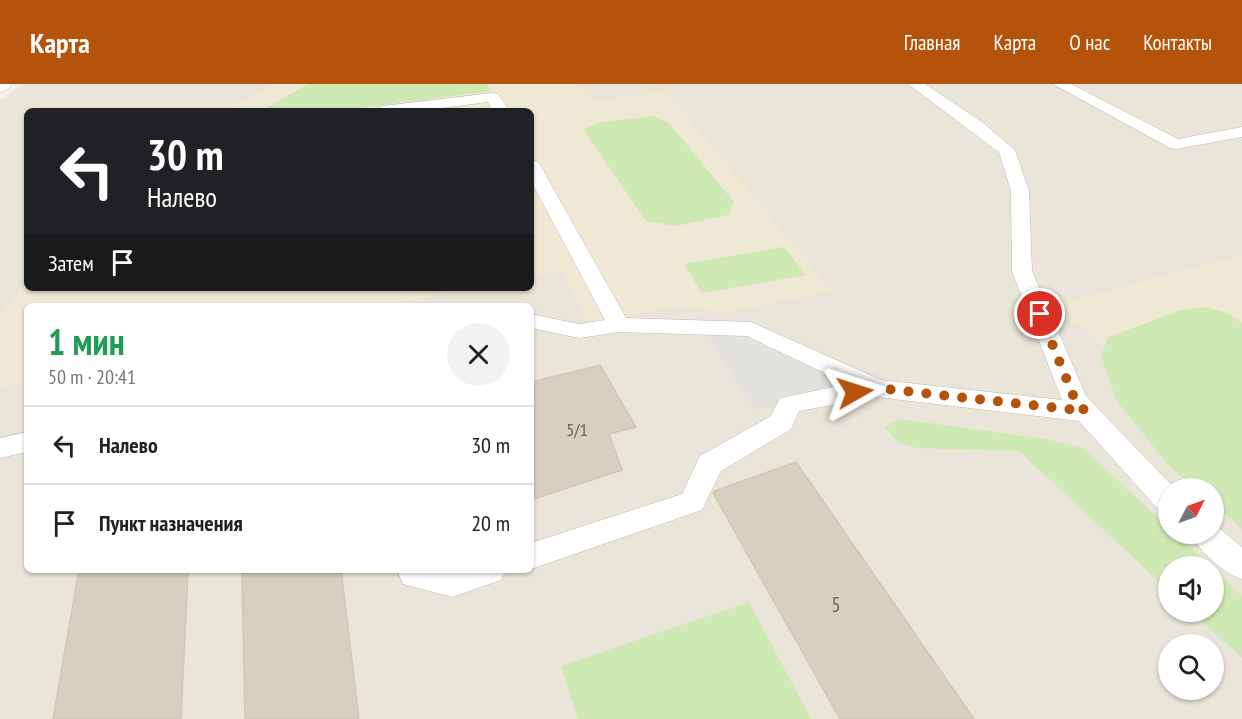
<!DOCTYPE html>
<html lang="ru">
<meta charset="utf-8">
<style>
body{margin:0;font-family:"PT Sans Narrow",sans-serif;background:#f2f2f2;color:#222;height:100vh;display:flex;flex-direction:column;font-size:22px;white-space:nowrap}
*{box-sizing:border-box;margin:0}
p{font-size:20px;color:#767676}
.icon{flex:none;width:33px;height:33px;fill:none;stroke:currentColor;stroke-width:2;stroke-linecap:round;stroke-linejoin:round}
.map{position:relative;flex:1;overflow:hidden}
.drawer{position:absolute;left:24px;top:219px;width:510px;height:270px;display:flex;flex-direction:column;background:#fff;border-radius:9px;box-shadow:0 2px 4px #0004}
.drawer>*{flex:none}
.guide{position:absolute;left:24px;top:24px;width:510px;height:183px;border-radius:9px;box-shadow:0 2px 4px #0004;background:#202124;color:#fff;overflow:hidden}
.needle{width:39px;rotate:48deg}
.tools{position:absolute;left:1158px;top:394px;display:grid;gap:12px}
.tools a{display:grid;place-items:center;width:66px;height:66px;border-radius:50%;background:#fff;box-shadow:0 2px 4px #0004;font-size:30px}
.pin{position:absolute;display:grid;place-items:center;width:51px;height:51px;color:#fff;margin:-26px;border:3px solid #fff;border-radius:50%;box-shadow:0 2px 6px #0007}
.me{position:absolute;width:66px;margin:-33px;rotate:84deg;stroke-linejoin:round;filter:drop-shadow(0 0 4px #0008)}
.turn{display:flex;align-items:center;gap:21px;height:126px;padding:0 24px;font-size:27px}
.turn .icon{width:78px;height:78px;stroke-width:2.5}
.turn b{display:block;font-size:42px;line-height:51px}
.then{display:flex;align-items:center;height:57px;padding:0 24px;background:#0003;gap:12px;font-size:22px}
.round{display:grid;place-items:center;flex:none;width:63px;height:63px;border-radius:32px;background:#f2f2f2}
.overview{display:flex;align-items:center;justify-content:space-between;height:102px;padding:0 24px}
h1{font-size:36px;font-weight:700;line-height:45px;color:#1e9e55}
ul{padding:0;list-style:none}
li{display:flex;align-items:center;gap:18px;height:78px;padding:0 24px;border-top:2px solid #e0e0e0}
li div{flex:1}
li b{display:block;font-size:22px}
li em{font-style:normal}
header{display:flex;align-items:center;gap:36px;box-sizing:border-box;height:84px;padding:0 30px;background:#b45309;color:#fff}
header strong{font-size:28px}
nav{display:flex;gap:33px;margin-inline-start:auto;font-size:21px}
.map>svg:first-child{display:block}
</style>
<header>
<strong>Карта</strong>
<nav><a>Главная</a><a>Карта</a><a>О нас</a><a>Контакты</a></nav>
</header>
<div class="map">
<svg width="1242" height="635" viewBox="0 0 1242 635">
<rect width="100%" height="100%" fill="#f5f2ea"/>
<path fill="#e9e5d8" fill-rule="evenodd" d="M23,0h1219v635h-1242v-619zM27,27h504v177h-504zM27,222h504v264h-504zM1168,405h46v45h-46zM1168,483h46v45h-46zM1168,561h46v45h-46z"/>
<path fill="#eee8d4" d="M272,0h302l17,17 76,-9 165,199 -105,21 -54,-5 -86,16 -27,-53 -29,6v-165h-305z
M1242,171v204l-188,-154z
M27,198v6h445l-85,18h-360v75l-27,6v-73z"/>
<path fill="#cee9b3" d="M308,0h179l4,7 -155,20h-75z
M653,32l16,7 65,79 -6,13 -52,11 -30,-5 -63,-92 18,-7z
M784,163l22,28 -104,18 -18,-29z
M1205,223l23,6 14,10v206l-28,-25v-15h-18l-26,-22 -54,-67 -15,-44 7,-19 74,-27z
M899,335l146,20 38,9 85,79v7h7l36,33h-43v23l-149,-139 -103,-3 -17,-5 -14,-16z
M1214,485l28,27v62l-50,-46h22z
M749,518l62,117h-233l-17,-53z"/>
<path fill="#e4e2de" d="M702,243l49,2 126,59 -123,22z"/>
<path fill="#d7cfbf" stroke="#d2c7b2" stroke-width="1.5" d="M600,281l36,62 -27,7 13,36 -91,30v-118z
M796,378l178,257h-134l-127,-226 1,-2z
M79,486h109l-7,149h-128z
M242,486h99l18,149h-114z"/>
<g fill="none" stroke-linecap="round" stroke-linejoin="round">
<g stroke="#c1bbac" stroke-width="1">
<path id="lane" d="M908,0h17l57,38 33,28 14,41 3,80 54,125 89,93h-7v23l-10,-3 -79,-88 -202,-24 -78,14 -8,18 -70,42 -19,39 -171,59v-26l151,-49 18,-38 71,-40 9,-18 68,-14 -101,-48 -128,-4 -40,6 -48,-10v-14l48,10 26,-4 -74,-139v-21l6,1 3,4 86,153 125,4 130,58 181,20 -50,-129 -1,-80 -12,-39z
M1053,0h18l107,55 64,-12v10l-66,12 -6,-1z
M493,9l5,1 11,17h-16l-5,-9 -69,9h-44l8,-5z
M27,348v20l-27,6v-20z
M1214,440l28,23v32c-19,-6 -42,-27 -51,-45h23z
M397,486h109l-5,10 -49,17 -49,-13z"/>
</g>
<g stroke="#c1bbac" stroke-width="1">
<path id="street" d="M0,0h12l-5,6 -7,2z"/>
</g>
<use href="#lane" fill="#fff" fill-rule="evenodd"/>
<use href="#street" fill="#fff" fill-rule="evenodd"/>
</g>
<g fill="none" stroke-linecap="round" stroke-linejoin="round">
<path stroke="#b45309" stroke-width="10" stroke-dasharray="0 18" d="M855,308l22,-4 208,23 -10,-11 -35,-86"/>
</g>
<g text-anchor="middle" stroke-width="4.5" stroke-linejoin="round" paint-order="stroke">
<g font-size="18" fill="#6c665a">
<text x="577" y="352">5/1</text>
</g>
<g font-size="21" fill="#6c665a">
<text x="836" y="528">5</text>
</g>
</g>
</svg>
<div class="tools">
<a><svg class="needle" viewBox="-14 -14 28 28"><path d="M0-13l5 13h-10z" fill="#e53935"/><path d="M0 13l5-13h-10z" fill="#767676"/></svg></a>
<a><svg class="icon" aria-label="sound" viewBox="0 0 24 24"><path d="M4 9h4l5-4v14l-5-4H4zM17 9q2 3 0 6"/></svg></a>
<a><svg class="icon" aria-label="search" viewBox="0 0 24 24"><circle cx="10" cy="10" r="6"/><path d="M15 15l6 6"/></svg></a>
</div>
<div class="pin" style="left:1040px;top:230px;background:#d93025"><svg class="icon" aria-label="arrive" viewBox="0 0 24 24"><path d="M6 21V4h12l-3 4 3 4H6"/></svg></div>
<svg class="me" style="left:855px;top:308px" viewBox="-20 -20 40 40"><path d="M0-17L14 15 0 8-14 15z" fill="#b45309" stroke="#fff" stroke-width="4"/></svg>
<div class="guide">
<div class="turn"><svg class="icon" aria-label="left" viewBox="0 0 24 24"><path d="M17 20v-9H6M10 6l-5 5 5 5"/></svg><div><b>30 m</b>Налево</div></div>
<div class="then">Затем<svg class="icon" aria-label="arrive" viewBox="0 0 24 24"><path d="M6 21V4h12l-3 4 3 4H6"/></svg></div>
</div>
<section class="drawer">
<div class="overview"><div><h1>1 мин</h1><p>50 m · 20:41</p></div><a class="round"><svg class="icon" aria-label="close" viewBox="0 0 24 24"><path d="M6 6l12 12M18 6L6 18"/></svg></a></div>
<ul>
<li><svg class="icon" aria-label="left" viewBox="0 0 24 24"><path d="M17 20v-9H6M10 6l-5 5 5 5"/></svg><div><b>Налево</b></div><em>30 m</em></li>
<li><svg class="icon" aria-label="arrive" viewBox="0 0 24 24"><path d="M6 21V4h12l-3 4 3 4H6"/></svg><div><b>Пункт назначения</b></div><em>20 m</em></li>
</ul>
</section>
</div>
